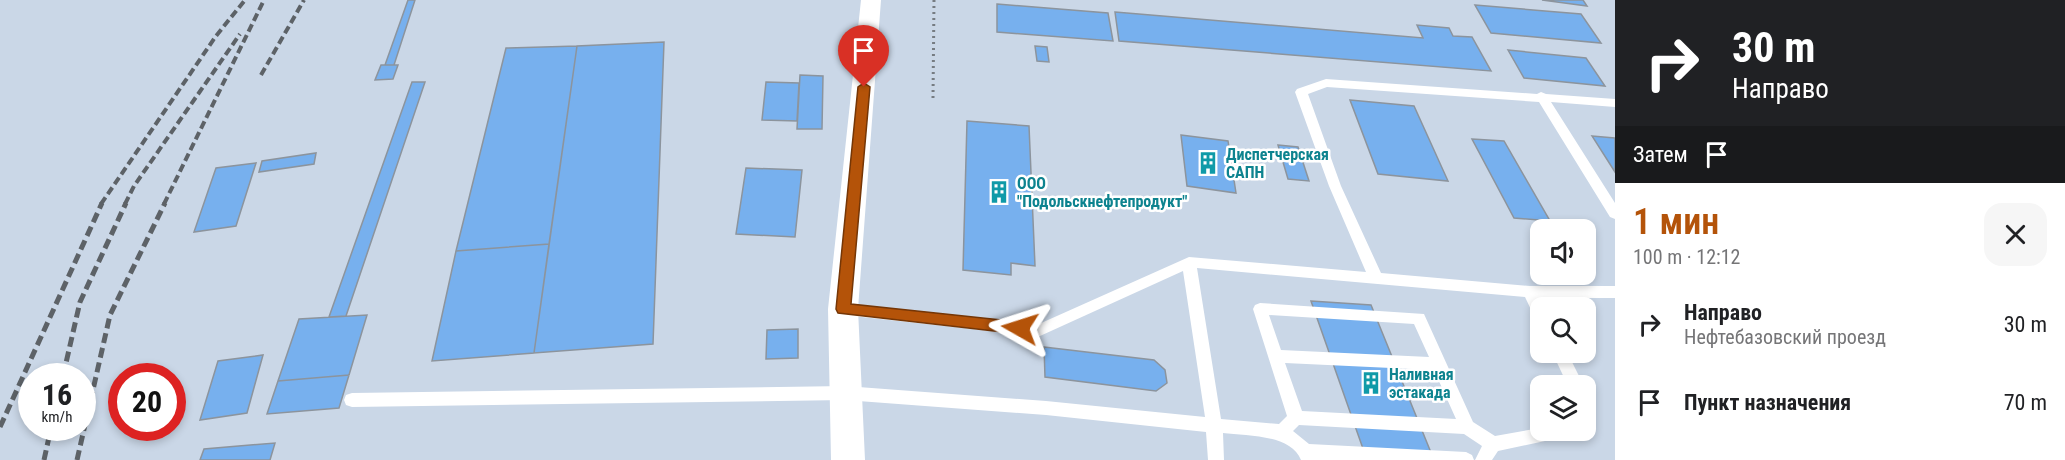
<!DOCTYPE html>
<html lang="ru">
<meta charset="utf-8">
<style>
body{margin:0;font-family:"Roboto Condensed",sans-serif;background:#f6f6f6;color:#202124;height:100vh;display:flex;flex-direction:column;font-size:22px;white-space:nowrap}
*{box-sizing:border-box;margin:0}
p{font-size:20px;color:#757577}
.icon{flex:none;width:33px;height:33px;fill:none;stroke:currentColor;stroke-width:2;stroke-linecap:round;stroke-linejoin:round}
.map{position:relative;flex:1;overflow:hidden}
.side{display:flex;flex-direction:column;background:#fff;width:450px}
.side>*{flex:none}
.top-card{background:#202124;color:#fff;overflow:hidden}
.fabs{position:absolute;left:1530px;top:219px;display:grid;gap:12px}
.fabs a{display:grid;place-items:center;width:66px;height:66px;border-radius:12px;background:#fff;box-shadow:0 3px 9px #0003;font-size:30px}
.speed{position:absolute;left:18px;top:363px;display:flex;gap:12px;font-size:30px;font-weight:700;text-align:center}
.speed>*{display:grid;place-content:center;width:78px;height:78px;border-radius:50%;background:#fff;box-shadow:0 3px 9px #0003;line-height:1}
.speed small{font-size:15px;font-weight:400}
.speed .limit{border:9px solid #d22;background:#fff;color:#111}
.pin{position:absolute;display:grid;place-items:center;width:51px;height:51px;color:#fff;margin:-62px -26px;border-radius:50% 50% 50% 0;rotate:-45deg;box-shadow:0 0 6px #0007}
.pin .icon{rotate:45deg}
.me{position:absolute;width:66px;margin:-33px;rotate:276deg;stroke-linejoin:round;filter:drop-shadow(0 0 4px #0008)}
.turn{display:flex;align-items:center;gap:21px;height:126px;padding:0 18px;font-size:27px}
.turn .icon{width:78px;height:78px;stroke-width:2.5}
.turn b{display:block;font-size:42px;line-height:51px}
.then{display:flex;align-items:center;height:57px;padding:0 18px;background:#0003;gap:12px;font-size:22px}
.round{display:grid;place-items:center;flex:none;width:63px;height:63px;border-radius:18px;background:#f6f6f6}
.summary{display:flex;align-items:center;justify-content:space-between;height:102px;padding:0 18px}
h1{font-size:36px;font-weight:600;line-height:45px;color:#b45309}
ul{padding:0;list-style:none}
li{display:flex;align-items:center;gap:18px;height:78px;padding:0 18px}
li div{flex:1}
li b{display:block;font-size:22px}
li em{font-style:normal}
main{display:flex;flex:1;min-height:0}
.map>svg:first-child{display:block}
</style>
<main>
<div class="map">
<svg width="1615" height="460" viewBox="0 0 1615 460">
<rect width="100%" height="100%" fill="#d7e0e9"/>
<path fill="#cad7e7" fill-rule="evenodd" d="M0,0h1615v460h-1615zM1540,230h46v44h-46zM1540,308h46v44h-46zM32,376h50v52h-50zM122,376h50v52h-50zM1540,386h46v44h-46z"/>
<path fill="#77b0ee" stroke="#8c949d" stroke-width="1.5" d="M408,0h7l-21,65h-9z
M1542,0h41l4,6z
M997,4l111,9 5,28 -116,-9z
M1475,5l106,9 20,29 -110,-10z
M1115,12l308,26 -6,-13 32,3 4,8 19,1 19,34 -372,-30z
M664,42l-11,302 -119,9 43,-307z
M577,46l-28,198 -93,7 50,-203z
M1035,46l12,1 2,15 -12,-1z
M1508,50l78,8 19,28 -81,-8z
M381,65h17l-5,14 -18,1z
M800,75l23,1 -1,53h-25z
M412,82h13l-79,234 -17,1z
M766,82l33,1 -2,38 -35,-1z
M1350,100l64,6 34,75 -70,-7z
M967,121l62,5 6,140 -24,-3v12l-48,-5z
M1181,135l47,6 8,52 -49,-7z
M1592,136l23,2v34z
M1472,139l32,2 46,80 -36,-3z
M1278,145l20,2 11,34 -21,-2z
M316,153l-2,11 -55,8 3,-11z
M256,163l-20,63 -42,6 22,-64z
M746,168l56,2 -7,67 -59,-3z
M549,244l-15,109 -102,8 24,-110z
M1311,301l60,4 63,155h-67z
M367,315l-18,60 -71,6 21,-62z
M798,329v29l-32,1 1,-29z
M1044,347l110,13 11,10 2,13 -11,8 -111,-14z
M263,355l-16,58 -47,7 18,-59z
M349,375l-10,33 -72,6 11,-33z
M275,443l-5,17h-70l4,-11z"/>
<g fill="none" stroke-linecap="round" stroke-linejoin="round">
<path stroke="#767c82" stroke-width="3" stroke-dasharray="2 4" stroke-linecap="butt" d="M933,98l1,-98"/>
<path fill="#fff" fill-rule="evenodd" d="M1326,79l211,15 4,-2 5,2 69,5v8l-64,-5 64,101v16l-5,-2 -71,-115 -212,-15 -19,7 33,92 40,87 149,13h85v12h-75l4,10h-4v12l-5,-2 -10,-21 -328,-29 24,151 58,5 8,-8 -34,-107 2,-4 5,-2 164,11 49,108 22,14 45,-8v2h35l-2,5 -75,16 -6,9h-17l7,-14 -18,-12 -165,-9 -6,6 16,13 157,8 6,3 2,5h-173c-10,-26 -55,-24 -78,-27l1,27h-16l-2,-28 -160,-17 -201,-15 -493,7 -6,-2 -2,-5 2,-5 6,-2 493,-7 201,15 159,16 -22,-146 -143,65 -197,-21 -5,-2 -2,-4 2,-4 5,-2 196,21 150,-67 177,15 -37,-86 -34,-94 2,-3zM1269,315l145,9 15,33 -148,-7zM1285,363l149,7 22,49 -154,-8z
M1552,352h15l17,34h-16z"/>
<path fill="#fff" fill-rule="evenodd" d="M861,0h20l-23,309 7,151h-34l-3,-151z"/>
<path stroke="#5d6267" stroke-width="4" stroke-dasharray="8 4" stroke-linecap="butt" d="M261,75l43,-75
M101,204l115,-168 29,-36
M125,204l9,-18 106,-152
M164,204l100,-204"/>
<path stroke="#5d6267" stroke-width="5" stroke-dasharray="10 5" stroke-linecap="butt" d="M63,376l17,-74 46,-99
M0,427l102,-224
M44,460l7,-32
M77,460l33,-145 55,-112"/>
</g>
<path fill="#b45309" stroke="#753606" stroke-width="1.5" d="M864,83l6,4 -19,217 169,18 5,1 2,5 -2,4 -5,2 -182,-21 -2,-4 22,-222z"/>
<defs>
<g id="building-bare" transform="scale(1.8)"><path d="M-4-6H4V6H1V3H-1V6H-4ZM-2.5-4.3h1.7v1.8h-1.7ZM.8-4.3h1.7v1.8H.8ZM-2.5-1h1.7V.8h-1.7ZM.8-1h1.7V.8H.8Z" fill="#0f9aa8" stroke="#fff" stroke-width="2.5" paint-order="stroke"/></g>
</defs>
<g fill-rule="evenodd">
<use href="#building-bare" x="1208" y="163"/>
<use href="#building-bare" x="999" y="192"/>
<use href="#building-bare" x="1371" y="383"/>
</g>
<g text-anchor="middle" stroke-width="5" stroke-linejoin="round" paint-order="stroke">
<g font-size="16" font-weight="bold" fill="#0d838f" stroke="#fff" text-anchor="start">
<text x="1226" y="160">Диспетчерская<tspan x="1226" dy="18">САПН</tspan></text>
<text x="1017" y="189">ООО<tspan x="1017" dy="18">"Подольскнефтепродукт"</tspan></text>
<text x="1389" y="380">Наливная<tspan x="1389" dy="18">эстакада</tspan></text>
</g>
</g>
</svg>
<div class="fabs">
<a><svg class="icon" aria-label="sound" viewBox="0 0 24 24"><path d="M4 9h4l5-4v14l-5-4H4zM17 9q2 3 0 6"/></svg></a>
<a><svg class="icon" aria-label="search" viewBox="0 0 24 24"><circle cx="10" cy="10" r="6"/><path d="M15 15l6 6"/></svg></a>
<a><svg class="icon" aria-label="layers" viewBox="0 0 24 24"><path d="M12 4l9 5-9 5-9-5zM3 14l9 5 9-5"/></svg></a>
</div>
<div class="speed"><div>16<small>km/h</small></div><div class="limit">20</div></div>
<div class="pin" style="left:864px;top:87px;background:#d93025"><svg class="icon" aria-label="arrive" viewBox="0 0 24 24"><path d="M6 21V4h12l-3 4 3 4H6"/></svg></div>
<svg class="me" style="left:1020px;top:328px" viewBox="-20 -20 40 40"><path d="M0-17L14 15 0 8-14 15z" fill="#b45309" stroke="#fff" stroke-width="4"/></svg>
</div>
<section class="side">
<div class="top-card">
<div class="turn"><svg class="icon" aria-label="right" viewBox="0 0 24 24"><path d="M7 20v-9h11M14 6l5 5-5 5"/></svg><div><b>30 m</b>Направо</div></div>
<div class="then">Затем<svg class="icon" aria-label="arrive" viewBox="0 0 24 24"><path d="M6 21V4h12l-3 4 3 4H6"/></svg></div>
</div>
<div class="summary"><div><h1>1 мин</h1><p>100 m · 12:12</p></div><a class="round"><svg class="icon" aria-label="close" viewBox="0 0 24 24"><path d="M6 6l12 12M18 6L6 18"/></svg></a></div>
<ul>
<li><svg class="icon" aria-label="right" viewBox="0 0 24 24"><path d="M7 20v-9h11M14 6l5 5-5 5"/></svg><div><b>Направо</b><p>Нефтебазовский проезд</p></div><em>30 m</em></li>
<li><svg class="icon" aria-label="arrive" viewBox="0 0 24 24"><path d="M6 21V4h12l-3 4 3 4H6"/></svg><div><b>Пункт назначения</b></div><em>70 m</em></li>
</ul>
</section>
</main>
